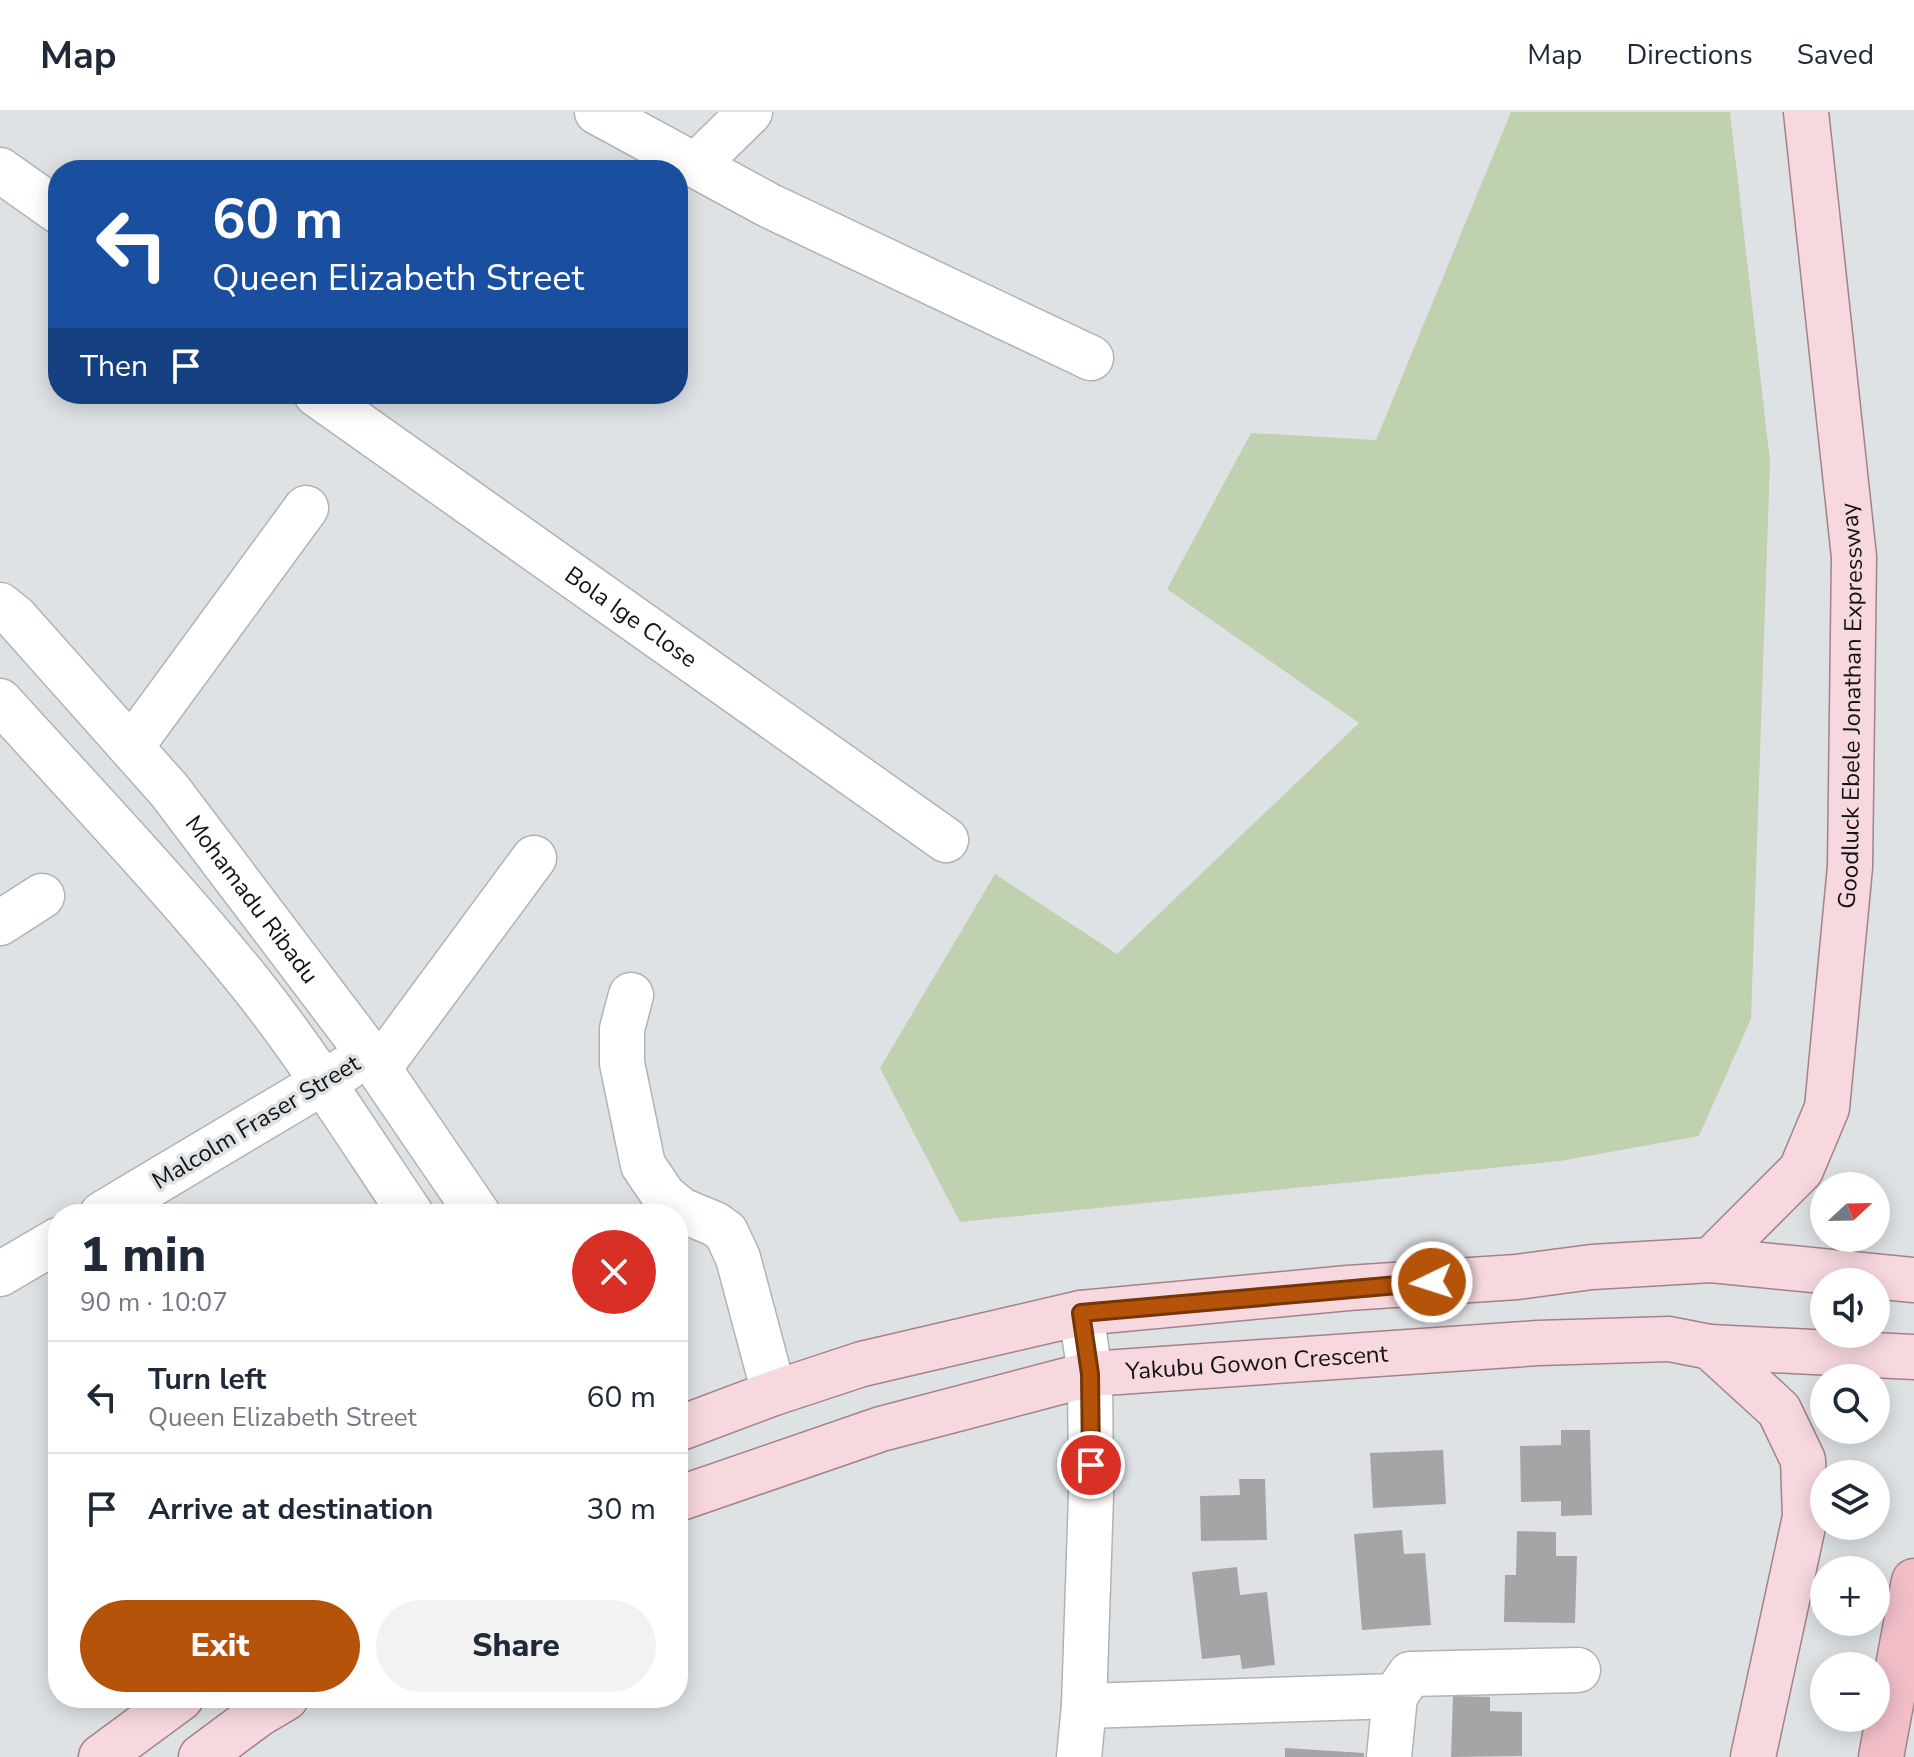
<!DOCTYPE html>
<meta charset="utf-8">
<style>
body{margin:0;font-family:"Nunito Sans",sans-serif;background:#f2f2f3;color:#1f2937;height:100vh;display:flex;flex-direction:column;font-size:30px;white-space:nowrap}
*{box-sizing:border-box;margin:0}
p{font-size:26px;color:#747a83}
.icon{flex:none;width:44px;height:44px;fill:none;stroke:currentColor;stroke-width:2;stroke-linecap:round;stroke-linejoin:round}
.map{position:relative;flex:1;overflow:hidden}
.panel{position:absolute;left:48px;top:1092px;width:640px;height:504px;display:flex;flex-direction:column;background:#fff;border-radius:32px;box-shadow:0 4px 20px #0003}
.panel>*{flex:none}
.banner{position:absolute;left:48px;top:48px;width:640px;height:244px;border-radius:32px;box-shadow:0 4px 20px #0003;background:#1a4fa0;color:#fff;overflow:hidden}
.needle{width:52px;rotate:68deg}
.tools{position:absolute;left:1810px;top:1060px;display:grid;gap:16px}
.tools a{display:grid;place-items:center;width:80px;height:80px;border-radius:50%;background:#fff;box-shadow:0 4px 20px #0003;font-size:40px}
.pin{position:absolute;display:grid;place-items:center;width:68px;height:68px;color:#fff;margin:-34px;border:4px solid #fff;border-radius:50%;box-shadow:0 2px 8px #0007}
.me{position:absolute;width:88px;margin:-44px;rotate:266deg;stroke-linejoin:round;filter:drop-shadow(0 0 6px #0008)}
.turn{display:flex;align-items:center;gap:28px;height:168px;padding:0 32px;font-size:36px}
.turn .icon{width:104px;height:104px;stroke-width:2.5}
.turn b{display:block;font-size:56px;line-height:68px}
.then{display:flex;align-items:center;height:76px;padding:0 32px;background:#0003;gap:16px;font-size:30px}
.round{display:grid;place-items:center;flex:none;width:84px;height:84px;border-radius:42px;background:#f2f2f3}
.headline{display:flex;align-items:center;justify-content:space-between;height:136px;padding:0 32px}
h1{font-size:48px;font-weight:800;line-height:60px}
.cta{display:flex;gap:16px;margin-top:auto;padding:16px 32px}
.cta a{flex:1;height:92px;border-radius:48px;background:#b45309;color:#fff;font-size:32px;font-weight:800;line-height:92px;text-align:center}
.cta a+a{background:#f2f2f3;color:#1f2937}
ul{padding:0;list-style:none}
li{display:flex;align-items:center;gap:24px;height:112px;padding:0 32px;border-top:2px solid #e0e1e3}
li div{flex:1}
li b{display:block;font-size:30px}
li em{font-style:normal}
header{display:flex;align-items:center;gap:48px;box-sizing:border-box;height:112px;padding:0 40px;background:#fff;border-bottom:2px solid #e0e1e3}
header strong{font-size:38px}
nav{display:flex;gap:44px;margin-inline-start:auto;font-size:28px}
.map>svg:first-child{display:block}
</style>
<header>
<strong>Map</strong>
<nav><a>Map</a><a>Directions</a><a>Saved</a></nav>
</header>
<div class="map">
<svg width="1914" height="1645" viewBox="0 0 1914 1645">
<rect width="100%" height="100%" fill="#dfe2e5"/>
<path fill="#c0d1b0" d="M1511,0h219l40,349 -19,558 -52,117 -139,25 -600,61 -80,-154 115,-194 122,80 242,-231 -192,-134 84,-156 125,7z"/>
<path fill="#a7a4a7" d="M1561,1318h29l2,85 -31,1v-15l-40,1 -1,-56 41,-1z
M1443,1338l3,54 -73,4 -3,-55z
M1239,1367h26l2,61 -66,1 -1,-45 40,-1z
M1402,1418l2,24 21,-1 6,72 -69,5 -8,-96z
M1517,1419l39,1v24h21l-2,67 -71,-1 1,-47h11z
M1237,1455l3,28 27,-3 8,73 -33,4 -2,-14 -38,4 -10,-87z
M1453,1584l37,1v14l32,1v44l-71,1z
M1285,1636l79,5v4h-79z"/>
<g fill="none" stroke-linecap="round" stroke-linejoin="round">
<g stroke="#b0b3b6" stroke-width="47">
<g id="minor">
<path d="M597,0l173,94 321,152"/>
<path d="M696,53l54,-53"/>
<path d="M0,58l58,41"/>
<path id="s1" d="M316,282l630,446"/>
<path id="s2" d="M0,493l15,12 154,173 199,263 110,161"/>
<path d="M0,589c84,93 172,185 251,283 58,73 108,153 160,230"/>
<path d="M131,635l175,-239"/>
<path d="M0,811l42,-27"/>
<path d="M631,883l-9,34v34l21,102 21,31 17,14 34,14 11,8 12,26 36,135"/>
<path d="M379,956l155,-210"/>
<path d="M102,1102l245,-146"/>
<path d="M0,1162l58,-34"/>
<path d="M1084,1594l311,-10 15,-22 168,-4"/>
<path d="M1079,1645l5,-51 7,-211 -1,-121 -9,-61"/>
<path d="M1389,1645l6,-61"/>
</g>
</g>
<g stroke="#a38289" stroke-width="47">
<g id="major">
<path id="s3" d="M1711,1148l90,-90 26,-62 23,-241 4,-310 -48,-445"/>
<path d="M1710,1235l69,63 24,50 2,57 -52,240"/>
<path d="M678,1317l96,-36 88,-29 219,-51 267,-25 169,-11 75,-10 119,-7 203,20"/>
<path id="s4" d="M678,1387l203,-70 209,-55 448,-31 131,-4 41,8 204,10"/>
<path d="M101,1645l80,-59"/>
<path d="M201,1645l58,-43 27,-16"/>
</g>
</g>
<g stroke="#a38289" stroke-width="47">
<path id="highway" d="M1881,1645l33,-176"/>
</g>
<use href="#minor" stroke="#fff" stroke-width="44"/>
<use href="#major" stroke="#f7d8de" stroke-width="44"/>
<use href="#highway" stroke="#f1bec8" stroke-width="44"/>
</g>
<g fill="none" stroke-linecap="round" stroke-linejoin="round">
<g stroke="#753606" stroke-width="20">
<path id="route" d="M1091,1353l-1,-91 -9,-61 351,-31"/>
</g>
<use href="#route" stroke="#b45309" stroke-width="14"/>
</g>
<g text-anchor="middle" stroke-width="7" stroke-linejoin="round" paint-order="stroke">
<g font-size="24" fill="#131415" stroke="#dfe2e5">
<text dy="8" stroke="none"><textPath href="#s1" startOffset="386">Bola Ige Close</textPath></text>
<text dy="8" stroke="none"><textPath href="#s3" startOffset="598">Goodluck Ebele Jonathan Expressway</textPath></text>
<text dy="8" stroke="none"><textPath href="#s2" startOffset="388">Mohamadu Ribadu</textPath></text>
<text transform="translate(256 1010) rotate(-31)" y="8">Malcolm Fraser Street</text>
<text dy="8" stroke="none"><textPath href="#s4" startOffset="598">Yakubu Gowon Crescent</textPath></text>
</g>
</g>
</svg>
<div class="tools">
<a><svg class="needle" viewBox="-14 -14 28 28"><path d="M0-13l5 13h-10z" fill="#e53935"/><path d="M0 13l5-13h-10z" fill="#747a83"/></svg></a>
<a><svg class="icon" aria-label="sound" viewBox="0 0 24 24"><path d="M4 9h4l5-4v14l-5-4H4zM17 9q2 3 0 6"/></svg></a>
<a><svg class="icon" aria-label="search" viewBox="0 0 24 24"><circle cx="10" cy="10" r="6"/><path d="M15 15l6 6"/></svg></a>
<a><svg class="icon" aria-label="layers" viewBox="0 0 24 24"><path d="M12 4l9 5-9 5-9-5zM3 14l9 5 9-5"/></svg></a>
<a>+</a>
<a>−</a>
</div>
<div class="pin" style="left:1091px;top:1353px;background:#d93025"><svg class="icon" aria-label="arrive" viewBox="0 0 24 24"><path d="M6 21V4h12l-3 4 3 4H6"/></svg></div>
<svg class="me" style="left:1432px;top:1170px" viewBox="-20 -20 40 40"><circle r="17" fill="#b45309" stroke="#fff" stroke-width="3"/><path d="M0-11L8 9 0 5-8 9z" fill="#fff"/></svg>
<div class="banner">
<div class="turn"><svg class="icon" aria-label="left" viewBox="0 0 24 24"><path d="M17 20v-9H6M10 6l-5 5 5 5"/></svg><div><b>60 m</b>Queen Elizabeth Street</div></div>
<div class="then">Then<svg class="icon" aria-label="arrive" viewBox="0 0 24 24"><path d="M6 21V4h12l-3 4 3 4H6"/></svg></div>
</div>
<section class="panel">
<div class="headline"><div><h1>1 min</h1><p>90 m · 10:07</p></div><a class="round" style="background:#d93025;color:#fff"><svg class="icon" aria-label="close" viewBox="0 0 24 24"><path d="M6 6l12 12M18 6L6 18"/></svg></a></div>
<ul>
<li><svg class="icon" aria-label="left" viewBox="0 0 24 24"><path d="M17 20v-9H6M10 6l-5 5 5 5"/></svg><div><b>Turn left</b><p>Queen Elizabeth Street</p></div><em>60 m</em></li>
<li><svg class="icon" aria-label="arrive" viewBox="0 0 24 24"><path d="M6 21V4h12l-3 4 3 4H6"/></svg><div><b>Arrive at destination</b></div><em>30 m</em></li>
</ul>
<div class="cta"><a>Exit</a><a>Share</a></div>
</section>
</div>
